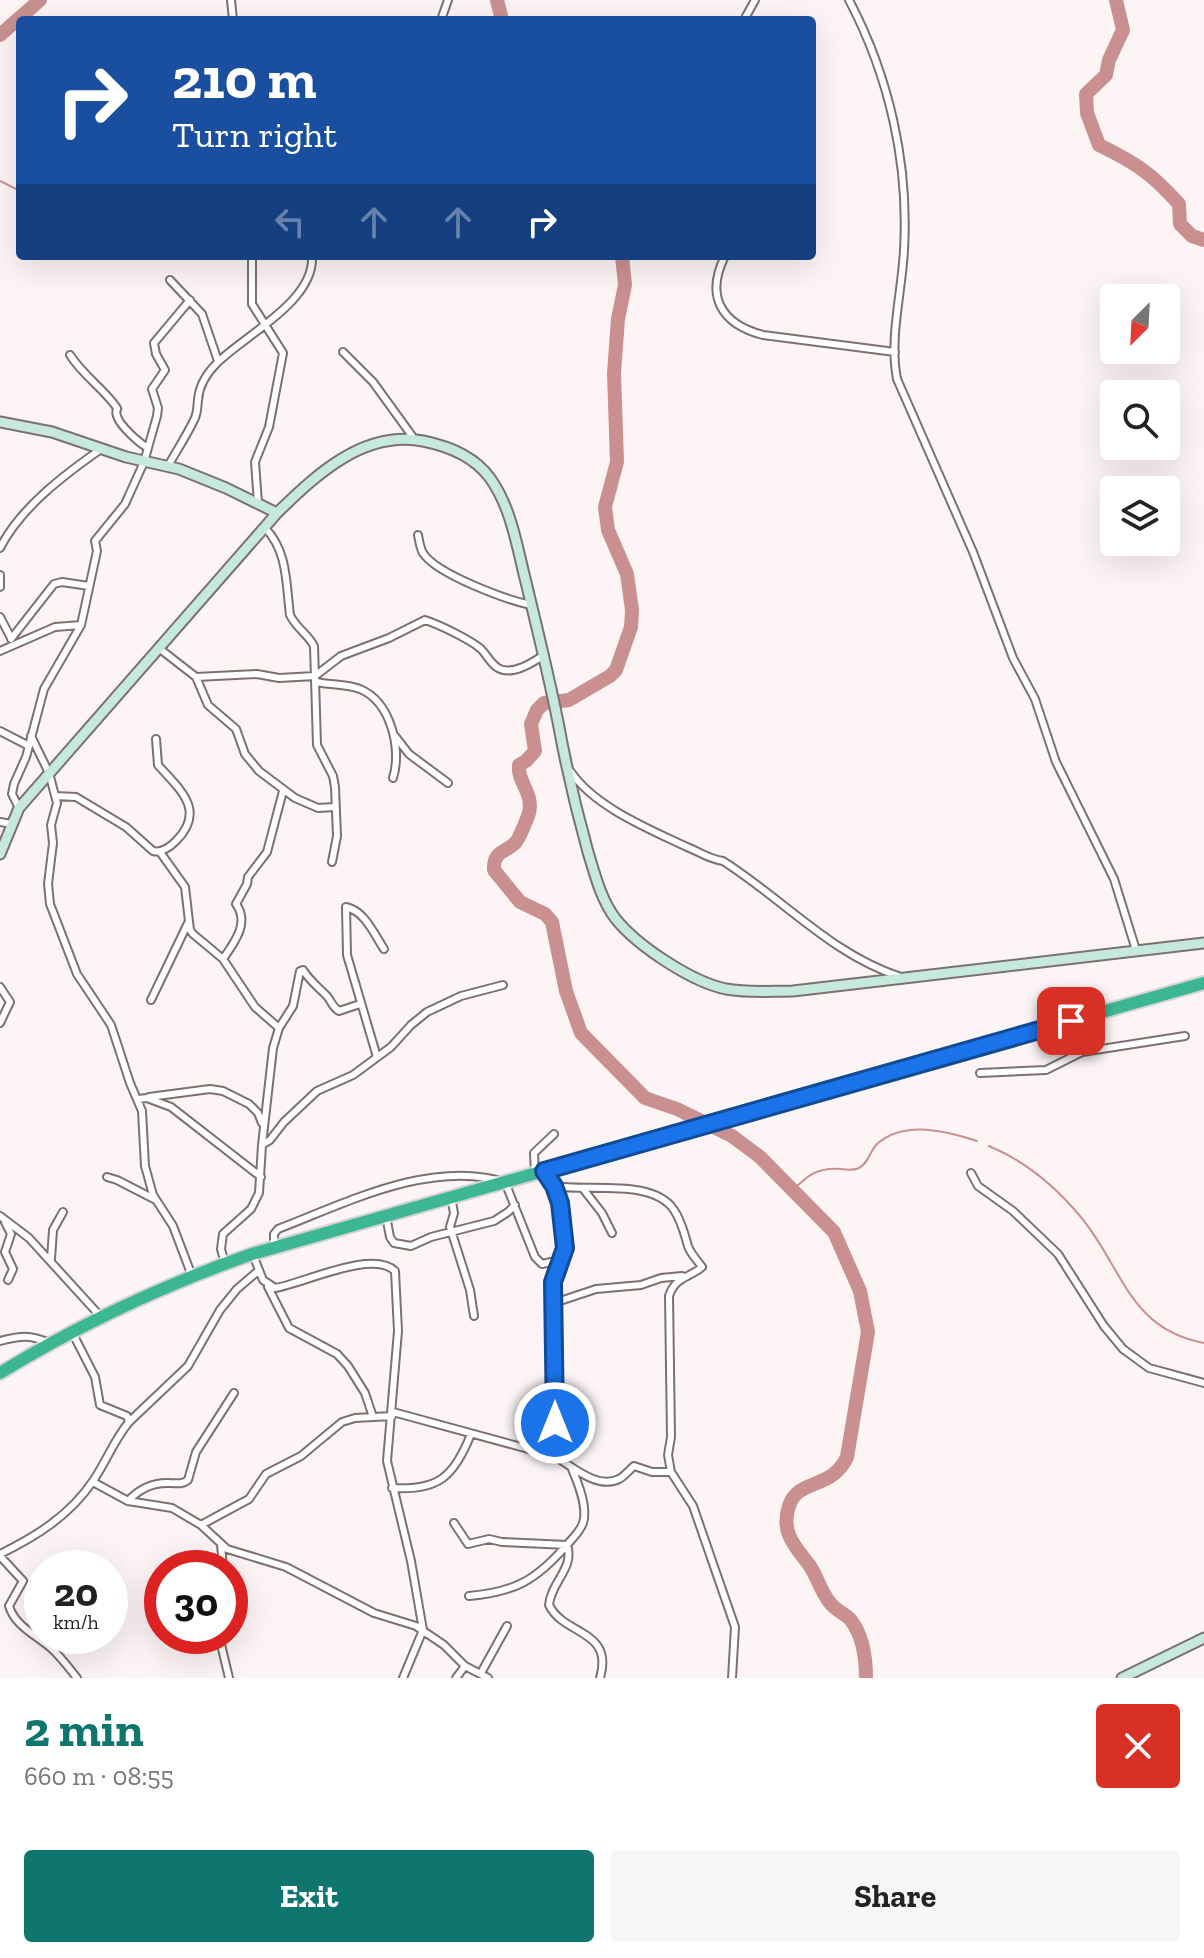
<!DOCTYPE html>
<meta charset="utf-8">
<style>
body{margin:0;font-family:"Zilla Slab",serif;background:#f6f6f6;color:#222;height:100vh;display:flex;flex-direction:column;font-size:30px;white-space:nowrap}
*{box-sizing:border-box;margin:0}
p{font-size:26px;color:#767676}
.icon{flex:none;width:44px;height:44px;fill:none;stroke:currentColor;stroke-width:2;stroke-linecap:round;stroke-linejoin:round}
.map{position:relative;height:1678px;overflow:hidden}
.details{display:flex;flex-direction:column;background:#fff;flex:1}
.details>*{flex:none}
.hud{position:absolute;left:16px;top:16px;width:800px;height:244px;border-radius:8px;box-shadow:0 8px 32px #0002;background:#1a4fa0;color:#fff;overflow:hidden}
.needle{width:52px;rotate:204deg}
.controls{position:absolute;left:1100px;top:284px;display:grid;gap:16px}
.controls a{display:grid;place-items:center;width:80px;height:80px;border-radius:8px;background:#fff;box-shadow:0 8px 32px #0002;font-size:40px}
.speed{position:absolute;left:24px;top:1550px;display:flex;gap:16px;font-size:40px;font-weight:700;text-align:center}
.speed>*{display:grid;place-content:center;width:104px;height:104px;border-radius:50%;background:#fff;box-shadow:0 8px 32px #0002;line-height:1}
.speed small{font-size:20px;font-weight:400}
.speed .limit{border:12px solid #d22;background:#fff;color:#111}
.pin{position:absolute;display:grid;place-items:center;width:68px;height:68px;color:#fff;margin:-34px;border-radius:16px;box-shadow:0 4px 12px #0006}
.me{position:absolute;width:88px;margin:-44px;rotate:0deg;stroke-linejoin:round;filter:drop-shadow(0 0 6px #0008)}
.turn{display:flex;align-items:center;gap:28px;height:168px;padding:0 24px;font-size:36px}
.turn .icon{width:104px;height:104px;stroke-width:2.5}
.turn b{display:block;font-size:56px;line-height:68px}
.lanes{display:flex;align-items:center;height:76px;padding:0 24px;background:#0003;justify-content:center;gap:40px;direction:ltr}
.lanes .off{opacity:.35}
.round{display:grid;place-items:center;flex:none;width:84px;height:84px;border-radius:8px;background:#f6f6f6}
.overview{display:flex;align-items:center;justify-content:space-between;height:136px;padding:0 24px}
h1{font-size:48px;font-weight:700;line-height:60px;color:#0f766e}
.cta{display:flex;gap:16px;margin-top:auto;padding:16px 24px}
.cta a{flex:1;height:92px;border-radius:8px;background:#0f766e;color:#fff;font-size:32px;font-weight:700;line-height:92px;text-align:center}
.cta a+a{background:#f6f6f6;color:#222}
.map>svg:first-child{display:block}
</style>
<div class="map">
<svg width="1204" height="1678" viewBox="0 0 1204 1678">
<rect width="100%" height="100%" fill="#fdf5f5"/>
<g fill="none" stroke-linecap="round" stroke-linejoin="round">
<path stroke="#ca9090" stroke-width="2" d="M0,181l20,10
M989,1146c36,15 66,40 91,70 43,51 48,113 124,127
M793,1190c15,-15 25,-23 48,-21 6,1 12,2 18,-1 10,-5 10,-16 18,-24 27,-24 70,-13 100,-3"/>
<path stroke="#ca9090" stroke-width="14" d="M497,0l5,20
M1116,0l7,30 -14,30 -3,15 -20,19 1,19 12,32c37,18 52,28 80,59l1,20 12,12 12,4
M0,35l40,-35
M622,256l3,29 -7,34 -4,54 3,89 -12,45 3,23 19,44 5,36 -1,17 -15,43 -6,6 -41,24 -25,3 -7,7 -6,14 4,27 -9,10 -7,4c-2,17 15,28 10,48 -1,4 -11,28 -13,29 -10,11 -23,8 -22,28l26,32 25,12 7,8 14,69 15,42 64,65 32,11 55,27 28,21 74,75 26,59 8,41 -21,125c-15,33 -49,21 -58,49 -9,27 7,41 21,60 8,12 11,27 21,38 5,6 14,10 19,15 13,16 16,39 16,59"/>
<g stroke="#7f7070" stroke-width="10">
<path id="street" d="M231,0l2,20
M849,0c40,76 60,163 55,250 -2,42 -15,88 -7,129l76,173 40,106 22,41 21,63 58,117 22,71
M441,20l7,-20
M744,20l11,-20
M252,256v48l31,49 -14,74 -14,35 3,41
M725,256c-20,40 -4,68 38,79l132,17
M170,280l32,34 16,47
M343,352l30,30 42,58
M70,355c13,20 30,31 44,49 7,9 0,2 3,12 3,10 22,27 31,32
M168,466c9,-16 19,-31 27,-48 3,-7 2,-11 3,-18 1,-14 9,-27 19,-37 28,-28 98,-62 95,-107
M265,528c23,23 21,57 25,87 6,13 18,19 24,31l3,99 16,31 2,11 2,49 -5,26
M418,535c1,5 2,13 5,18 13,21 84,47 108,52
M0,548c21,-41 64,-73 101,-99
M0,575v12
M0,617l11,21
M11,639l43,-55 8,-2 27,4
M160,649l36,28 61,-3 22,4 36,-2 26,-20 48,-18 36,-18c13,4 46,20 56,29 6,6 9,14 17,19 14,8 34,-5 46,-13
M0,651l55,-24 26,-2
M196,677l12,28 28,24 9,25 14,17 36,27 23,10 16,-1
M316,682c14,3 31,2 44,7 31,13 42,60 33,89
M0,731l29,15
M31,736l18,37 8,30 -6,22 2,18 -5,41 2,20 27,70 34,51 19,58 12,28 3,55 8,29 20,31 19,50
M395,736l14,18 39,29
M571,772c24,35 78,57 116,75 13,5 22,12 36,14 60,38 109,94 178,116
M56,796l20,1 50,30 27,24c9,2 16,-3 23,-10 31,-31 3,-52 -18,-76l-2,-26
M19,808l-7,-14 2,-10 12,-27 18,-68 37,-64 16,-74 -2,-10 30,-37 19,-42 13,-46 1,-8 -6,-19 13,-19 -9,-16 -2,-11 36,-43
M0,822l12,2
M160,852l25,35 5,43 3,4 30,25 32,48 24,21
M223,959c11,-16 27,-36 13,-55l11,-20 1,-7 19,-25 16,-61
M0,987l10,15 -10,21
M151,1000l37,-77
M377,1057l-30,-102 -1,-48c19,4 28,27 38,42
M980,1073l66,-3 36,-18 103,-16
M149,1097l61,-8 13,2 26,13 9,9 4,10
M138,1099l9,-1 24,9 90,70
M262,1145l8,-5 14,-18 33,-31 36,-16 38,-28 20,-22 16,-13 34,-16 42,-11
M544,1172l10,14 6,17 5,45 -12,34 1,174
M535,1173l-1,-20 20,-19
M971,1173l7,13 35,25 45,43 46,72 19,23 26,19 55,15
M107,1177l10,3 39,20
M554,1186c34,6 99,-8 120,24 8,12 10,23 14,36 2,7 9,14 14,21 -13,11 -27,10 -33,29l2,141 -3,18 3,17
M584,1190l18,23 10,20
M451,1197l3,16 -4,14 20,63 4,26
M0,1216l29,22 72,79
M386,1216l4,21 4,6 17,3 20,-9 63,-16 14,-9 7,-7
M5,1222l6,12 -6,18 8,17 -5,11
M274,1248v-14l4,-5c68,-26 153,-70 227,-47l30,75 7,7 9,-2 6,5
M253,1255l10,25 12,8c27,-4 97,-39 120,-17l3,60 -11,130 24,100 12,69 -20,48
M51,1259l2,-29 10,-18
M225,1264l-4,-15 2,-15 28,-25 8,-16 3,-48 11,-97 6,-20 14,-22 7,-35 3,-1c7,11 14,16 23,25 6,6 5,11 13,16l21,-7
M268,1287l21,41 48,26 11,12 17,27 8,24
M554,1303l42,-14 45,-4 20,-7 21,-2
M0,1341c20,-5 30,-7 49,2
M393,1412l161,44c18,10 43,34 65,23 6,-3 10,-9 15,-13l18,6h19l22,34 42,121 -3,51
M129,1422l59,-56 32,-56 17,-21 21,-18
M93,1482l35,19 44,7 29,17 26,24 59,18 88,46 42,13 28,19 21,21 23,12
M392,1488c46,3 62,-11 79,-54
M128,1501c11,-12 25,-19 42,-18 8,0 11,2 18,-3l8,-28 38,-59
M454,1523l14,21 21,-5 13,3 65,3
M201,1525l48,-26 17,-25 35,-18 41,-34 13,-4 37,-2
M221,1544l2,24
M567,1545c8,23 -16,37 -18,60 15,31 65,24 51,73
M0,1554c37,-18 70,-39 93,-73 13,-19 21,-41 36,-59l-2,-6 -27,-11 -5,-28 -23,-45
M0,1556l23,25 -14,25c6,20 27,29 42,42 10,9 18,20 26,30
M469,1596c45,-4 66,-15 96,-49 6,-7 15,-15 18,-24 5,-16 -5,-40 -11,-54
M219,1636l10,42
M481,1673l26,-47
M456,1678l9,-12"/>
</g>
<g stroke="#7f7070" stroke-width="13">
<path id="secondary" d="M0,422l52,10 74,25 53,12 47,19 51,25
M0,854l19,-46 258,-295c39,-38 86,-83 146,-72 25,5 51,15 67,37 20,28 26,63 34,96 12,50 24,98 34,148 8,44 18,87 30,130 7,23 13,47 27,66 22,28 77,64 111,71 22,4 45,2 67,2l411,-48
M1122,1678l82,-40"/>
</g>
<g stroke="#d4d3d3" stroke-width="16">
<path id="highway" d="M0,1373c80,-49 164,-88 252,-119l952,-271"/>
</g>
<use href="#street" stroke="#fff" stroke-width="6"/>
<use href="#secondary" stroke="#c5e9df" stroke-width="9"/>
<use href="#highway" stroke="#3db694" stroke-width="12"/>
</g>
<g fill="none" stroke-linecap="round" stroke-linejoin="round">
<g stroke="#114b97" stroke-width="20">
<path id="route" d="M555,1423l-2,-141 12,-34 -5,-45 -6,-17 -10,-15 527,-150"/>
</g>
<use href="#route" stroke="#1a73e8" stroke-width="14"/>
</g>
</svg>
<div class="controls">
<a><svg class="needle" viewBox="-14 -14 28 28"><path d="M0-13l5 13h-10z" fill="#e53935"/><path d="M0 13l5-13h-10z" fill="#767676"/></svg></a>
<a><svg class="icon" aria-label="search" viewBox="0 0 24 24"><circle cx="10" cy="10" r="6"/><path d="M15 15l6 6"/></svg></a>
<a><svg class="icon" aria-label="layers" viewBox="0 0 24 24"><path d="M12 4l9 5-9 5-9-5zM3 14l9 5 9-5"/></svg></a>
</div>
<div class="speed"><div>20<small>km/h</small></div><div class="limit">30</div></div>
<div class="pin" style="left:1071px;top:1021px;background:#d93025"><svg class="icon" aria-label="arrive" viewBox="0 0 24 24"><path d="M6 21V4h12l-3 4 3 4H6"/></svg></div>
<svg class="me" style="left:555px;top:1423px" viewBox="-20 -20 40 40"><circle r="17" fill="#1a73e8" stroke="#fff" stroke-width="3"/><path d="M0-11L8 9 0 5-8 9z" fill="#fff"/></svg>
<div class="hud">
<div class="turn"><svg class="icon" aria-label="right" viewBox="0 0 24 24"><path d="M7 20v-9h11M14 6l5 5-5 5"/></svg><div><b>210 m</b>Turn right</div></div>
<div class="lanes"><svg class="icon off" aria-label="left" viewBox="0 0 24 24"><path d="M17 20v-9H6M10 6l-5 5 5 5"/></svg><svg class="icon off" aria-label="ahead" viewBox="0 0 24 24"><path d="M12 20V5M6 11l6-6 6 6"/></svg><svg class="icon off" aria-label="ahead" viewBox="0 0 24 24"><path d="M12 20V5M6 11l6-6 6 6"/></svg><svg class="icon" aria-label="right" viewBox="0 0 24 24"><path d="M7 20v-9h11M14 6l5 5-5 5"/></svg></div>
</div>
</div>
<section class="details">
<div class="overview"><div><h1>2 min</h1><p>660 m · 08:55</p></div><a class="round" style="background:#d93025;color:#fff"><svg class="icon" aria-label="close" viewBox="0 0 24 24"><path d="M6 6l12 12M18 6L6 18"/></svg></a></div>
<div class="cta"><a>Exit</a><a>Share</a></div>
</section>
